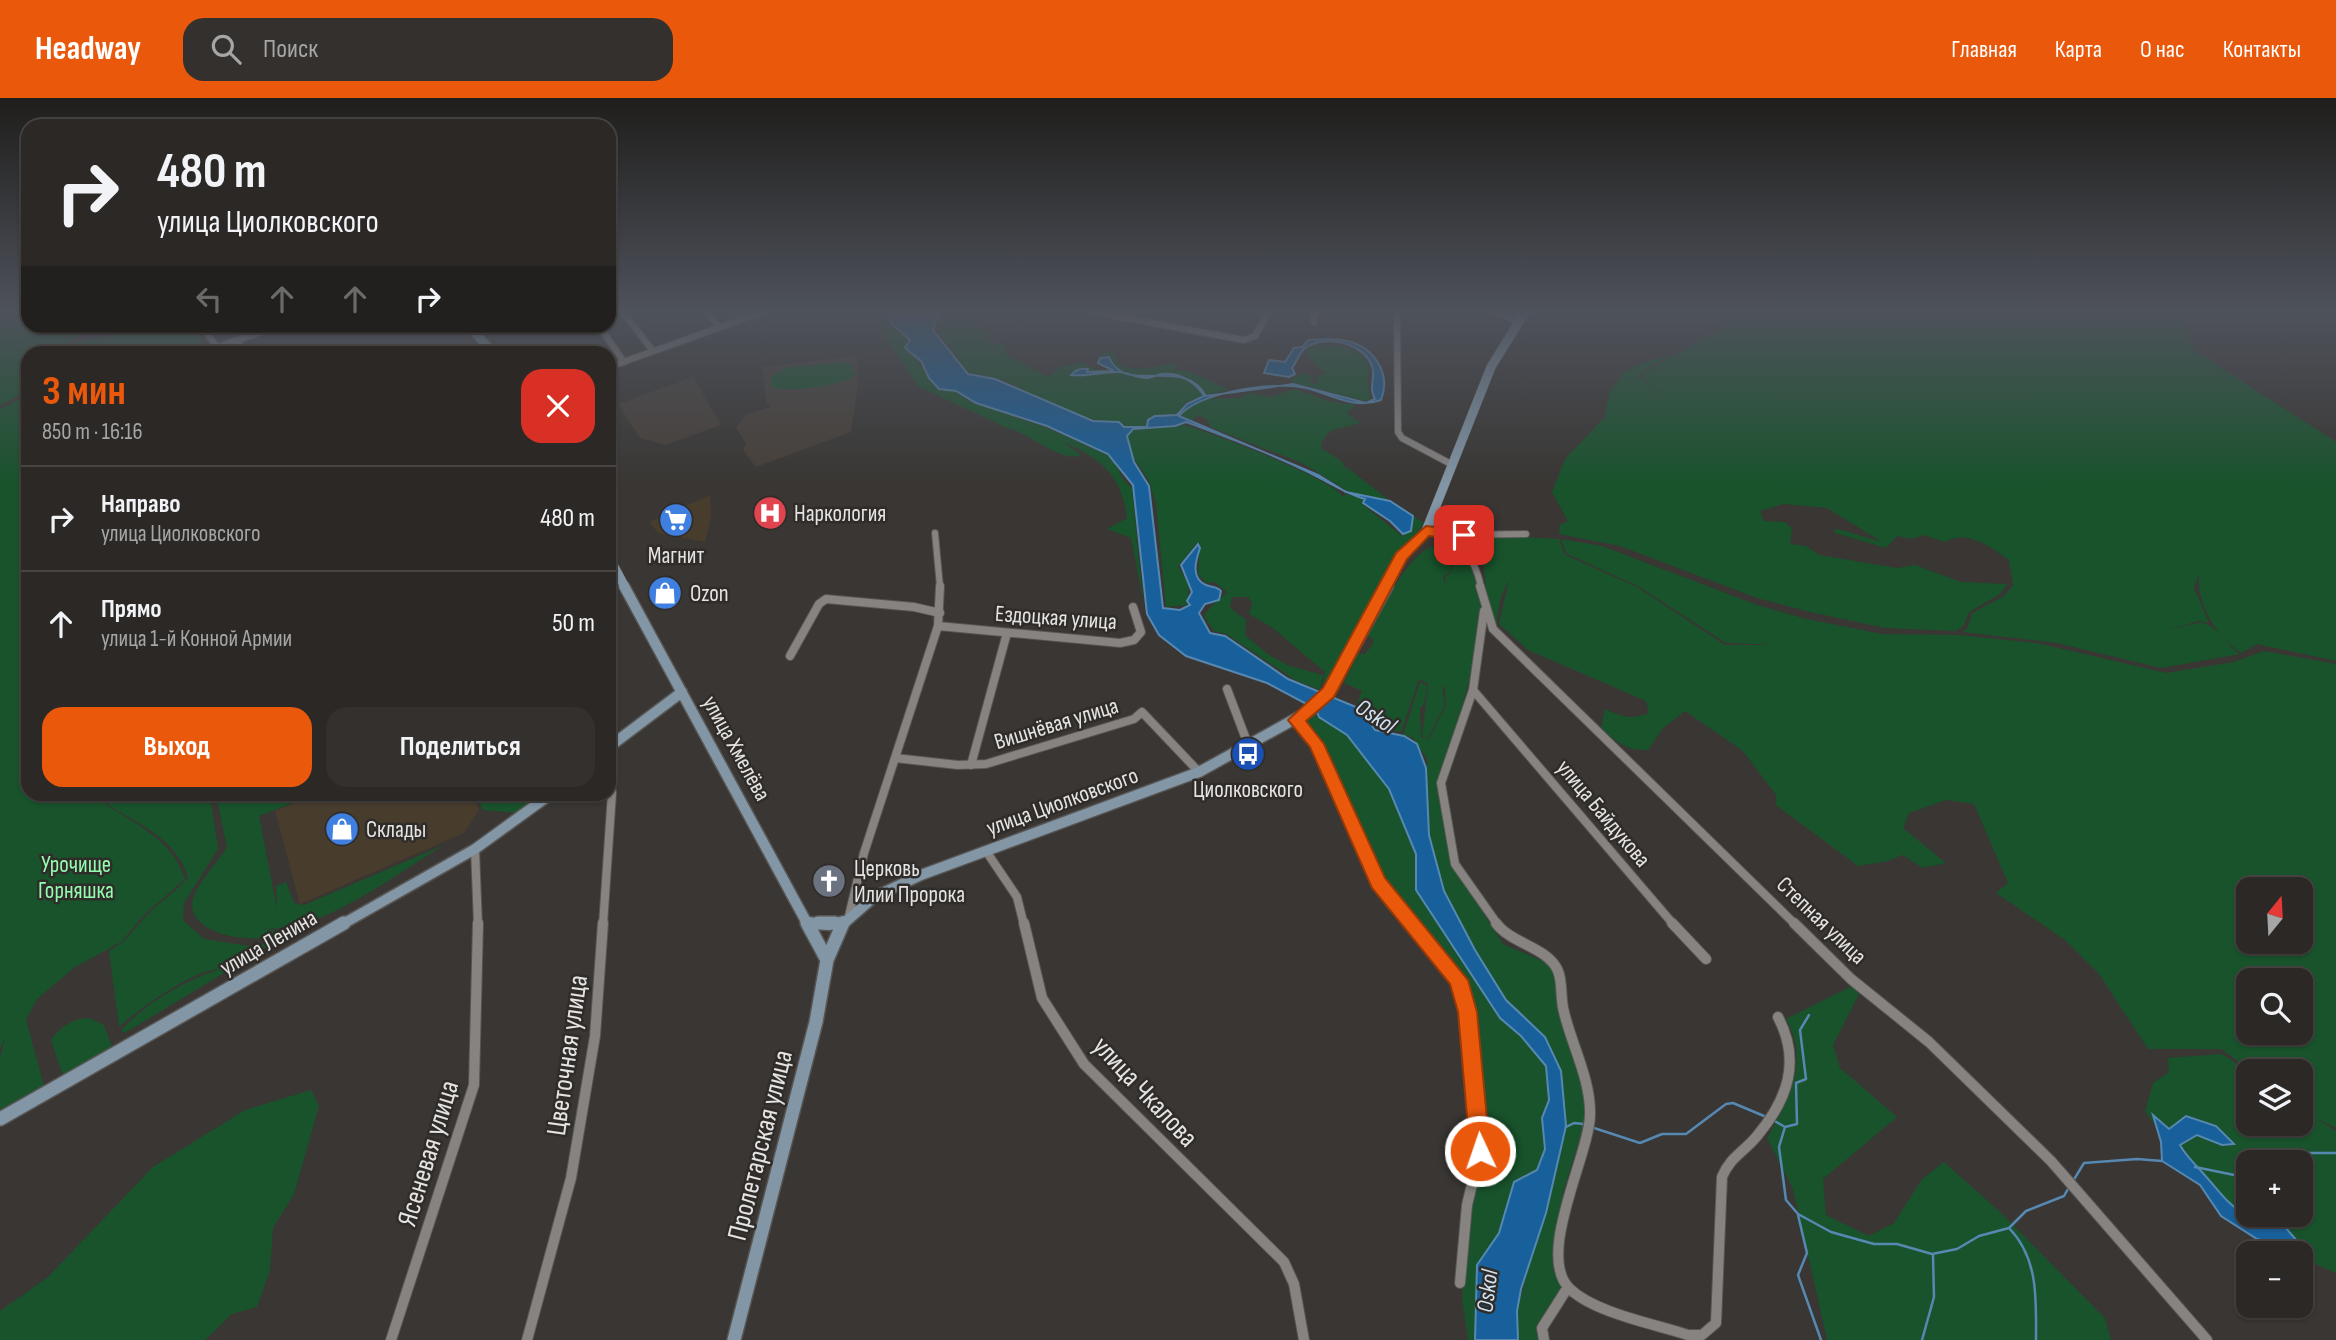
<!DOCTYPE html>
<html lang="ru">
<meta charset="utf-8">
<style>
body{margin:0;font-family:"Sofia Sans Condensed",sans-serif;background:#33302e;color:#f1f3f6;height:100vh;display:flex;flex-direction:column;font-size:26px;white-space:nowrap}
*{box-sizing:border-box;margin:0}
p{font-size:23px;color:#a6a6a7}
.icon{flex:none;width:38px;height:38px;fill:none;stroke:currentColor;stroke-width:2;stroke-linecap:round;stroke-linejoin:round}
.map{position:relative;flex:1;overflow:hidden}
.drawer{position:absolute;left:21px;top:248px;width:595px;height:455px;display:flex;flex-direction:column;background:#2b2826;border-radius:21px;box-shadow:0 2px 5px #0004,0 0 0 2px #474443}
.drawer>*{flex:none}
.banner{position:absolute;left:21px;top:21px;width:595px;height:214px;border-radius:21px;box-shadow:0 2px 5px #0004,0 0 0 2px #474443;background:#2b2826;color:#f1f3f6;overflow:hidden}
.needle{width:46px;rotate:18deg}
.tools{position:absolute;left:2236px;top:779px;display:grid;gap:14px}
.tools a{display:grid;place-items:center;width:77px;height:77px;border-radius:14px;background:#2b2826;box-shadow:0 2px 5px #0004,0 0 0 2px #474443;font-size:35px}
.pin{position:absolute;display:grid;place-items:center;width:60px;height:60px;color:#fff;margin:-30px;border-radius:14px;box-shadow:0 4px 10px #0006}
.me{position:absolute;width:77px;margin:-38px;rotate:357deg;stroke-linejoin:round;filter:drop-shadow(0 0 5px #0008)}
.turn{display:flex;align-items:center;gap:24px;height:147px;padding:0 21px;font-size:32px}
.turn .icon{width:91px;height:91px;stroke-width:2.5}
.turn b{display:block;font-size:49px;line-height:60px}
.lanes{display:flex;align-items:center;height:66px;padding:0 21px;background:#0003;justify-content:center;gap:35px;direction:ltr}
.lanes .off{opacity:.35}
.round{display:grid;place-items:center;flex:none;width:74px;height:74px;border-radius:21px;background:#33302e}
.headline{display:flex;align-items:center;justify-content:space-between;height:119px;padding:0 21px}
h1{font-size:42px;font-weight:700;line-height:52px;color:#ea580c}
.action{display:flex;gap:14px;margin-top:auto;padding:14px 21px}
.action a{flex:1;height:80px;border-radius:21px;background:#ea580c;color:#fff;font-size:28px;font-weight:700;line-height:80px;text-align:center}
.action a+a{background:#33302e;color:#f1f3f6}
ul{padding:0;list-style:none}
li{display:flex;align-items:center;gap:21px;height:105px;padding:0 21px;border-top:2px solid #474443}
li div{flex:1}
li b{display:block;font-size:26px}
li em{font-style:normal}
header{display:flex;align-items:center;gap:42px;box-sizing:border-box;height:98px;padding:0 35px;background:#ea580c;color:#fff}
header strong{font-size:33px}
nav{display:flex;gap:38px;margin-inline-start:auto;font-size:24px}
.search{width:490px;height:63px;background:#33302e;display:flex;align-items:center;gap:18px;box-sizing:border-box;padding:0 24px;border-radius:21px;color:#a6a6a7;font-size:26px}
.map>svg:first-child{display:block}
</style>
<header>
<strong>Headway</strong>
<div class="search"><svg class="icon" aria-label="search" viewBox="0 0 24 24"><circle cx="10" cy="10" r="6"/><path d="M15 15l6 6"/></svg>Поиск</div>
<nav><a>Главная</a><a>Карта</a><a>О нас</a><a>Контакты</a></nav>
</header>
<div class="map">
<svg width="2336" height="1242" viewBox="0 0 2336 1242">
<rect width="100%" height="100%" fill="#393633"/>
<path fill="#483c2d" d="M710,397l1,22 -6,25 -47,-9 -9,-11z
M316,696l156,1 7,15 -15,23 -164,71 -25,-93z"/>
<path fill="#463f38" d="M857,258l1,29 -7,47 -95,35 -13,-17 3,-6 -10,-17 11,-13 23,-7 -4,-6 -4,-34z
M693,279l28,48 -56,20 -25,-7 -22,-34z"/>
<path fill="#18532c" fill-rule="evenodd" d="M0,214h28v14h66l-32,20 66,-14 24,2 19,-8h18c7,9 17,16 9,28h-170v37l-28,14z
M880,214h9l2,12 18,16 -5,8c16,12 21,27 34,42l18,2 19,12 70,23 62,28 7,6 10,20 8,7 11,113 -12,-63 -24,-9 20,-11c-6,-46 -26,-58 -65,-77l19,14c-20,9 -52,-23 -74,-27l-89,-42 -35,-53z
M941,214h27l19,21 4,10 13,1 3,11 41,22 13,-10 21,-5 14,8 20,1 -29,1 1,-4 -6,-1 -12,9 49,-4 34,7c17,-10 41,0 50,17l-18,7 -8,11 -23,1 -7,5v6l-22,1 -6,-6 -24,-1 -51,-19 -38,-20 -38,-9 -30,-41z
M1750,214h444l-9,17 9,21 142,92v219l-79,-17 -15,9c-26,-16 -46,-50 -43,-79l-5,14 15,35 -11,-2 -30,9c11,-2 23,-7 33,-7 15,0 26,23 39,31l-79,14 -104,-25 -95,-11 6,-5 4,-14 32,-17 9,-11 -4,-25c-20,-13 -40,-31 -64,-18l-22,-7 -11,4 -15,-3 -11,12 -51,-15 -1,-3 4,-1 44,13 -55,-34 -44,-4 -23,7 4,10 20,1 8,6 -2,16 16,2 13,9 78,13 18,-3 46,17 47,2 -8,10 -31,18 -5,13 -8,6 -71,-3 -75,-16 -53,-14 -137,-52 -61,-12 1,-9 8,-4 -16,-29 13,-33 40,-42 4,-23 14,-21 13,-8 36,-11 -29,17 -3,6 22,17 -19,-17 2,-5z
M1314,247c22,0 43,-1 56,21l-3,16 4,17 -7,2 -69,-18 -4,-4 14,-6 7,3 -2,6 7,2v-8l8,-2 -17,-17 -1,-8z
M1114,254l3,11 9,5 15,1 34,-6 3,3 -6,5 13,-1 45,20 -24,5c-23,-41 -82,1 -96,-39h-8l-1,-3z
M843,264l7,2 5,10c-8,12 -72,20 -84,12v-9l14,-9z
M1295,291l33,12 27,4 -8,8 13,10 -30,8 -9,12 1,6 21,13 1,8 1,-4 44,34 -40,-8 -45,-28 -94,-37 -2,-7 -10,-5 -7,6 -10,-6 10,-10 16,-6 33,-1 10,-5 20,4z
M28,297v399l82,1 -4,10c32,20 67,36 79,74l-40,35 -24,28 -46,25 -38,32 -11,21 18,66 -7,8 -37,21v-57l6,-23 -6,15v-641z
M1184,327c26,7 149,54 159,72l3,-3 19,5 -4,4 41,33 10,-5 1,-15 11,7 -30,39 -9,22 -60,101 -2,-2 2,-11 -52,-44 -24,-14 3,-11 -4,-6h-16l-2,11 16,12 -1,15 24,20 20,11 34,9 -3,15 -25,-10 -69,-46 -12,-3 -10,-15c6,-11 15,-15 23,-24l-13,-10 -8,1 -8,-9 2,-31h-3l-19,23 11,19 -2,20 -21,2 -10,-103 -7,-23 -16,-24 -5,-21 5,-6z
M1521,439l38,2 6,16 72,32 88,58h52l-51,-2 -88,-57 -71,-32 -6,-15 41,7 155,59 49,14 76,15 77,1 78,8 129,30 68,-11 30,-11 72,13v464l-22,-11 22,14v142l-35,-15v-5h-5l-2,-6 4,-5 -19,-23c-39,-3 -50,-13 -74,-43 -8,-11 -18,-19 -25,-31l17,-10 25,10 11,-1 -17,-18 -30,-10 -17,13 -15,-14v9l-9,-13 8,-28 16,-11 -1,-14 54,-4 27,18v52h52v-53h-49l-31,-22h-73l-49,-75 -34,-34 -69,-47 12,-10 -34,-79 -28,-4 -37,13 -6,15 43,35 -24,5 -19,-13 -15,6 -30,5 -82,-61v-10l-33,-44 -58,-40 -23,18 -14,21c-21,1 -33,-8 -47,-23l4,-18c18,8 26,11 44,4l-3,-12 -118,-51 -29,-26 10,-44 9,-9c-16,12 -21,37 -21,57 -18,-20 -5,-54 -20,-75 -5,-6 -12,-11 -17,-15zM2249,791h52v53h-52zM2249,882h52v52h-52zM2249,1064h52v52h-52z
M1446,444l12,13 -8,6 1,10 -8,6 2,9v-8l7,-7v-10l8,-5 -12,-14c5,4 13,7 18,12 40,43 -12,177 -28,225l-1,9 19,83 47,73 42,18 11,11 27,115 3,28 -23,78 -10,76 11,19 -23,51h-23l-1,-29 49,-185 -5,-55 -16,-34 -39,-37 -31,-50 -31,-59 -17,-65v-67l-14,-21 -10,-3 17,-53 7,4 -3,18 -4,4 1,29 8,2 17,-34 -1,-17 -3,-2 3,18 -17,34 -6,-2 6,-52 -9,-5 -18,53 -22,-4 -12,-18 -10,-6 5,-13 -18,-8 14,-29h7l8,-10v-5l-5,-3c18,-31 40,-90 78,-94z
M1310,617l9,2 28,18 42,54 27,65v36l84,128 21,18 25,29 3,35 -7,18 3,31 -8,21 -23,12 -15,51 -22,32 -2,75h-7l-6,-42 8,-89 14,-61 -23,-169 -72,-87 -70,-151 -15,-17z
M111,697h12l3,9 19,-4 3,-6 59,1 4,6 7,48 -34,54 -1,17 21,19 51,8 43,-19 -173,105 -4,-3c25,-27 66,-51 100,-61 -27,0 -81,39 -102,58l-10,-76c17,-9 24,-21 37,-35 13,-13 29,-24 42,-38 -10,-38 -49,-54 -80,-73z
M216,697h97l-54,21 18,93 -1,-23 10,-4 8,21 10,2 140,-60c-48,29 -127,91 -182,83l18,4c-19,15 -97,4 -87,-33 5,-17 24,-36 34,-52z
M476,697h63l-21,18 -35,-3z
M1852,888l7,8 -26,51 7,23 57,49 -74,62 3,36 43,21 25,-13 28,-44 22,-17 55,49 106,107 6,22h-284l-34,-151 -26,-51c22,-38 43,-78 19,-119z
M89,920l15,7 8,22 -3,6 -44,23 -3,-3 -11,-33c9,-13 23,-22 38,-22z
M311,992l8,16 -25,88 -21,34 -3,42 -13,37 -25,7 -27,26h-205v-29l48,-34 105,-110 92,-57z"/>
<path fill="#18609b" stroke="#5688b1" stroke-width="2" d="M890,214h49l-6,18 35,44 27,5 98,42 26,1 5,5h23l1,-7 7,-4 22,-1 10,-11 17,-8c-8,-14 -25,-24 -42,-22 -6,1 -8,4 -15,4 -10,0 -18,-5 -27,-6 -16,-1 -34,5 -49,3 4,-5 10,-7 17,-6l-1,3 27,-1 -16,-8 2,-5 9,-1c16,40 73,-3 97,39l87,-12 73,19 9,-4c-7,-12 1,-21 -3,-33 -8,-23 -49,-33 -68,-17 -5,5 -8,14 -12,19l3,6 -6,3 -25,-4 5,-13 16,2 9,-14 8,-1 7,-7c10,0 23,-2 33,0 30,4 50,32 39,60 -32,12 -58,-13 -89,-14 -31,-2 -93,7 -113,30l139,59 28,17 44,9 23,15 -2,15 -8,3 -13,-13 -27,-18 2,-4c-19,-5 -31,-14 -49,-23 -41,-21 -87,-38 -130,-54l-11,4 -42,3 -6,7 7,26 15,24 14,122 17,2 10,-5 -3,-4 5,-9 -11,-27 17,-21 2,4c-4,12 -10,30 6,37 7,3 11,1 15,6l-2,9 -14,4 -6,9 11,20 15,3 63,43 73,30 14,21 29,6 13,8 9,24 3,67 15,56 31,59 31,50 39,37 16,34 5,55 -20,87 -25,76 -4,22 1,29h-43l2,-75 22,-32 15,-51 23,-12 8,-21 -3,-31 7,-18 -3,-34 -25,-30 -21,-18 -84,-128v-36l-27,-65 -42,-54 -28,-18 -3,-8 -49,-26 -81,-27 -27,-21 -12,-21 -14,-129 -25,-31 -61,-28 -71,-23 -20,-12 -17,-2 -10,-11 -8,-17 -16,-13 5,-8 -19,-17z
M2153,1017l16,14 17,-13 30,10 18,18 -12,1 -25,-10 -17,10c6,11 14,18 22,27 29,32 30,44 77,48l19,22 -4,5 -37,-8 -36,-23 -21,-31 -38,-24 -1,-19z"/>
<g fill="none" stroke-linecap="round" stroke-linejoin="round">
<path stroke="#5688b1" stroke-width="2.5" d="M1773,1022l12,7 12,-3 -1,-41 10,-4 -6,-49 9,-15
M1566,1029l8,-4 9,1
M1591,1029l49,16 22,-9h24l40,-30 7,-1 31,13
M1785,1029l-6,20 7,53 12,14 33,18 43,12h23l35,10 25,-5 22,-13 30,-8 17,-17 38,-15 4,-7
M2273,1064l7,-9h56
M2195,1069l54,11
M2073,1083l11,-18 53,-4 25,2
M1798,1117l9,38 -9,22 23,65
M2009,1130c30,31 27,72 27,112
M1922,1242l12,-43 -1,-42"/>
<g stroke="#575553" stroke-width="8">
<path id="street-far2" d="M623,214l30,39
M707,214l12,15
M1094,214l150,28 11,-4 14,-24
M1314,214v10
M1397,214l1,120 4,6 49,26
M1496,214l21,9
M201,228l16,21 62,-21
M599,228l25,36
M235,243l7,6 23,7
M609,269l154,-55
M1429,425l16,12 81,-1
M1426,433c33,9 48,22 55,56
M935,435l5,54"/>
</g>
<g stroke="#575553" stroke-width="10">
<path id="street-far1" d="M1480,488l13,43 303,296
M1484,513l-11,79 -32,93 14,81 43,61
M938,528l182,17 14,-3 7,-8 -8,-25
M790,558l29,-52 7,-5 88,8 26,6
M1227,591l22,58
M1473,592l201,235
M1296,622l20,24 63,139 35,42
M895,660l63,7 28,-1 148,-45 8,-7 57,60
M971,667l36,-132
M475,751l3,76
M986,753l31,46 7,28
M849,818l15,-63 74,-227 2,-40
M603,827l9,-132 -3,-23"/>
</g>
<g stroke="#575553" stroke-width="12">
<path id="street" d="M1024,825l18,75 42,66 200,198 10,22 10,56
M1412,825l47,57 9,32 12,139 -13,54 -7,78
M1496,825c15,21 52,24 62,48 5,12 2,28 6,41 8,34 27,68 26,103 -1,41 -55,141 -20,174 25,24 85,35 118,46h14l14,-12 6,-146c8,-20 22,-25 35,-41 31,-37 44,-75 21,-119
M1672,825l34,36
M1794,825l57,56 78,63 122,119 156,179
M391,1242l83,-255 4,-162
M527,1242l44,-162 24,-142 8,-113
M1544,1242l-2,-12 26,-41"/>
</g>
<g stroke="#575553" stroke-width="10">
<path id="secondary-far2" d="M469,228l25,28
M609,459l16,30
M1388,489l13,-30 25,-26 65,-164 34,-55"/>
</g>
<g stroke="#575553" stroke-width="13">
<path id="secondary-far1" d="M624,488l184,339
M609,649l73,-55
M808,824l21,3 15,-4
M341,827l134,-76 76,-55
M842,827l32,-28 47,-22 278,-103 114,-63 16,-16 59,-107"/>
</g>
<g stroke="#575553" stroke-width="16">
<path id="secondary" d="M807,825l20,37
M818,825h17
M0,1021l344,-196
M734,1242l82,-318 11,-62 16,-37"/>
</g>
<use href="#street-far2" stroke="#868380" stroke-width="6"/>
<use href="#street-far1" stroke="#868380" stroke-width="8"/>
<use href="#street" stroke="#868380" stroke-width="10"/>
<use href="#secondary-far2" stroke="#8296a6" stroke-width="9"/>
<use href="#secondary-far1" stroke="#8296a6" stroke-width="10"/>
<use href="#secondary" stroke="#8296a6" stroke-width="13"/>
</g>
<linearGradient id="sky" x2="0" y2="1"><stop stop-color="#1f1e1c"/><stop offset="0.55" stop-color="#4e525b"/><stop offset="1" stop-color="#4e525b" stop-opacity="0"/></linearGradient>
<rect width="2336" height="388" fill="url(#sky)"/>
<path fill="#ea580c" stroke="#983908" stroke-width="2" d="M1426,428l38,4 7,5 -7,5 -35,-4 -22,23 -73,138 -28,24 18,23 61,134 83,102 9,32 13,139 -3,7 -7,3 -7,-3 -3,-7 -12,-139 -8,-28 -78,-96 -62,-141 -22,-27 35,-32 73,-135z"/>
<defs>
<g id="hospital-disc" transform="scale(1.75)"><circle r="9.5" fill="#e0444e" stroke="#2f2c29"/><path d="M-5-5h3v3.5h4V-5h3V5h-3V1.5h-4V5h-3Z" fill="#fff"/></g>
<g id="supermarket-disc" transform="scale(1.75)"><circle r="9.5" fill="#3f7fe0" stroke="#2f2c29"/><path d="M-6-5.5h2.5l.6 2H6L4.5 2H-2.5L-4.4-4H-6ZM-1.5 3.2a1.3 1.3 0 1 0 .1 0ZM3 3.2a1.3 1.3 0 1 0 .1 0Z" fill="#fff"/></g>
<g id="shop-disc" transform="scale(1.75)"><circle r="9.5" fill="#3f7fe0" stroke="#2f2c29"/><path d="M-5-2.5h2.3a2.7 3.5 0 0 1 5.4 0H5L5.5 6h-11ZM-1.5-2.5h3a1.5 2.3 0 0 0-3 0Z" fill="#fff"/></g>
<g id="bus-disc" transform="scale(1.75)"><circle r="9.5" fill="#1a4fb4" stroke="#2f2c29"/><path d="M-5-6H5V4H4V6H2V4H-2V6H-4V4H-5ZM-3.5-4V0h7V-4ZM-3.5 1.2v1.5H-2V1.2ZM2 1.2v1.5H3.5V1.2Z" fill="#fff"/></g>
<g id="church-disc" transform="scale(1.75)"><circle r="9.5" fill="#6b7280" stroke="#2f2c29"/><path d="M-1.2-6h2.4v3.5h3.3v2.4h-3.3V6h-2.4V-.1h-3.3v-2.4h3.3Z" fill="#fff"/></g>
</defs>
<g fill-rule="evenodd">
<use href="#hospital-disc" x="770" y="415"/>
<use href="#supermarket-disc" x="676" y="422"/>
<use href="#shop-disc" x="665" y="495"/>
<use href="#bus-disc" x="1248" y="656"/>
<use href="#shop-disc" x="342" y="731"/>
<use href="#church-disc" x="829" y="783"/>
</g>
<g text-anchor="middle" stroke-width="5" stroke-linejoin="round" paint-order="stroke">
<g font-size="23" fill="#e6e4e3" stroke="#2f2c29" text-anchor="start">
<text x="794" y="423">Наркология</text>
<text x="676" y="465" text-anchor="middle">Магнит</text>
<text x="690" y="503">Ozon</text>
<text x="1248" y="699" text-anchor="middle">Циолковского</text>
<text x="366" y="739">Склады</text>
<text x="854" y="778">Церковь<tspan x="854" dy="26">Илии Пророка</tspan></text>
</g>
<g font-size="23" fill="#e6e4e3" stroke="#2f2c29">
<text transform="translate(1056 519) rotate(4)" y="8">Ездоцкая улица</text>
<text transform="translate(1056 625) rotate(-17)" y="8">Вишнёвая улица</text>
<text transform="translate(737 650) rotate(61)" y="8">улица Хмелёва</text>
<text transform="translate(1062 703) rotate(-20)" y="8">улица Циолковского</text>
<text transform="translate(1604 715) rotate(50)" y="8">улица Байдукова</text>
<text transform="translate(1822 822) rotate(44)" y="8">Степная улица</text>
<text transform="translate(268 844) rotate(-30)" y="8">улица Ленина</text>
</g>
<g font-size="23" fill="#93fdaf" stroke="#2f2c29">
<text x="76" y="774">Урочище<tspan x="76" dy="26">Горняшка</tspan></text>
</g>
<g font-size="24" font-style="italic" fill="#d2e3f4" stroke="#2f2c29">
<text transform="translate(1376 618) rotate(33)" y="8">Oskol</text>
<text transform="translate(1487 1193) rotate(-83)" y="8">Oskol</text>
</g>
<g font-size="28" fill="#e6e4e3" stroke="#2f2c29">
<text transform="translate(566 957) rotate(-82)" y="10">Цветочная улица</text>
<text transform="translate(1146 993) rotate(47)" y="10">улица Чкалова</text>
<text transform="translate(759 1047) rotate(-76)" y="10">Пролетарская улица</text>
<text transform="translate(427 1055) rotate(-73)" y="10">Ясеневая улица</text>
</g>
</g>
</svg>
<div class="tools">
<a><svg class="needle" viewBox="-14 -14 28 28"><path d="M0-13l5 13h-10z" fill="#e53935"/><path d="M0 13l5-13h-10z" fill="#a6a6a7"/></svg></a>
<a><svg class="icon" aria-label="search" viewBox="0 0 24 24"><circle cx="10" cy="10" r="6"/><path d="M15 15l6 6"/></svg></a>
<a><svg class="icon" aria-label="layers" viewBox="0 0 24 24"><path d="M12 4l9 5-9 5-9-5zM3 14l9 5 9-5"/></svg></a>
<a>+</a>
<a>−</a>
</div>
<div class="pin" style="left:1464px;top:437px;background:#d93025"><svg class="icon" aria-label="arrive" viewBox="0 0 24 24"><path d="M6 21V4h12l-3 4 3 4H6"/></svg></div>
<svg class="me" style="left:1480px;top:1053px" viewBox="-20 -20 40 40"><circle r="17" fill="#ea580c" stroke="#fff" stroke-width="3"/><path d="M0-11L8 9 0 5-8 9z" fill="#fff"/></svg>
<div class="banner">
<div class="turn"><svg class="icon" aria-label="right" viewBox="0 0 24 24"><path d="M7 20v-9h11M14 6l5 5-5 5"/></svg><div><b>480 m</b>улица Циолковского</div></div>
<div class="lanes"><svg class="icon off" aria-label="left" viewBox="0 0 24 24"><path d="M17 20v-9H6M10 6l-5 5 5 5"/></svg><svg class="icon off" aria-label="ahead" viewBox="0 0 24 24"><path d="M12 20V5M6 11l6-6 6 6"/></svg><svg class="icon off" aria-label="ahead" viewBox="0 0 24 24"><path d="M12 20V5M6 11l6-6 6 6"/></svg><svg class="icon" aria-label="right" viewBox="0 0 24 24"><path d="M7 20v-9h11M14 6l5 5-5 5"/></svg></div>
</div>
<section class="drawer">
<div class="headline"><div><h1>3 мин</h1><p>850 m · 16:16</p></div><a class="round" style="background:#d93025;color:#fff"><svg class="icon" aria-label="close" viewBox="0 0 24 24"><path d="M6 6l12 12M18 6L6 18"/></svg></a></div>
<ul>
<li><svg class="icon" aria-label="right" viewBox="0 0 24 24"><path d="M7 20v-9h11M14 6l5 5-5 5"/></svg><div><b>Направо</b><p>улица Циолковского</p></div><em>480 m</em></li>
<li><svg class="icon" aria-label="ahead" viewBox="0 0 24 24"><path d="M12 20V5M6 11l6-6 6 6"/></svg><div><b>Прямо</b><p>улица 1-й Конной Армии</p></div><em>50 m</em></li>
</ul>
<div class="action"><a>Выход</a><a>Поделиться</a></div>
</section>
</div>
